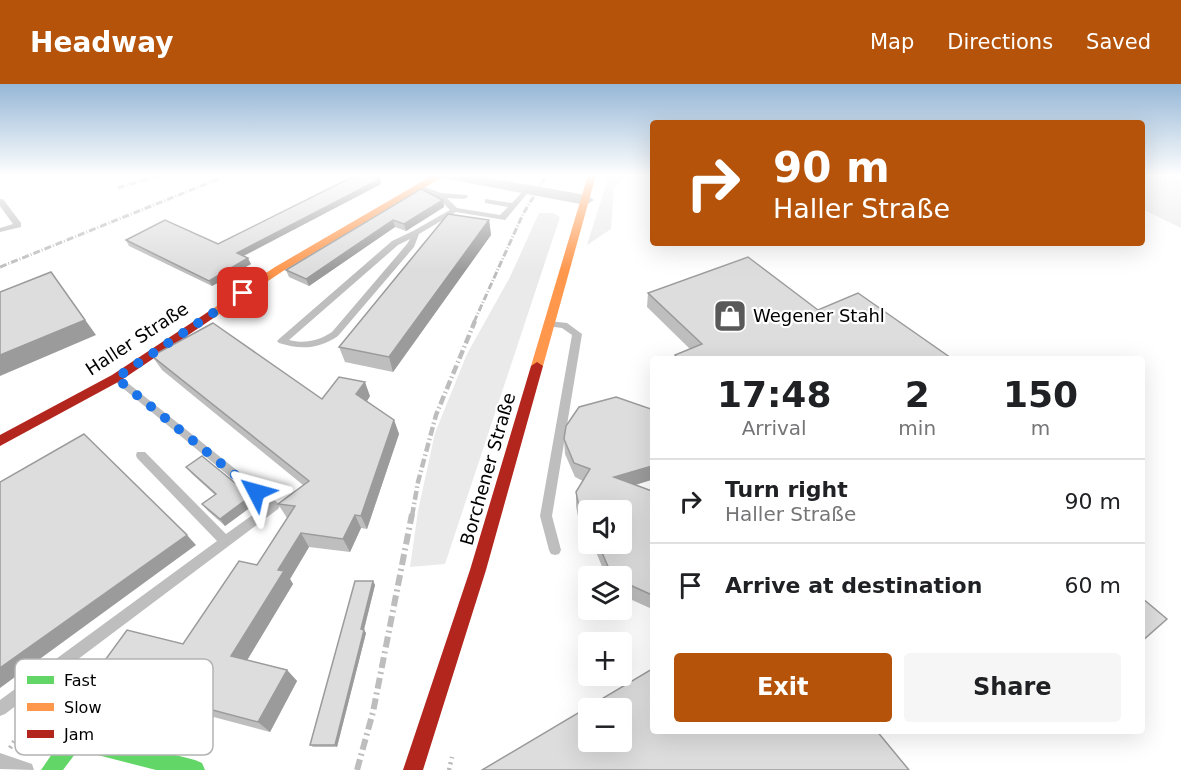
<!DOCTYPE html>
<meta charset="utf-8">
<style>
body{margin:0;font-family:"DejaVu Sans",sans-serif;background:#f6f6f6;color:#202124;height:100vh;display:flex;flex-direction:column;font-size:22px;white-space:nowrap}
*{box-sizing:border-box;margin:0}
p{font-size:20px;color:#757577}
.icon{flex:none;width:33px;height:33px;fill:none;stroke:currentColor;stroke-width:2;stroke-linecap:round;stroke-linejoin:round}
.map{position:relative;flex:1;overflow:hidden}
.details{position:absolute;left:650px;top:272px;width:495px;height:378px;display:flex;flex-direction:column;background:#fff;border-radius:6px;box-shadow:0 6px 24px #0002}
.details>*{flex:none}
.top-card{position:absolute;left:650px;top:36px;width:495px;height:126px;border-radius:6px;box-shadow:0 6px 24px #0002;background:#b45309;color:#fff;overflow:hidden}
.buttons{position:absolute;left:578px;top:416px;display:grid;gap:12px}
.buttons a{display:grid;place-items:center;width:54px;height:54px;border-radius:6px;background:#fff;box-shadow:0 6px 24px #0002;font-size:30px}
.pin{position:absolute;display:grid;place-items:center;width:51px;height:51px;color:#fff;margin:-26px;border-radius:12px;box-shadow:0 3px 9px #0006}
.me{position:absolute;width:66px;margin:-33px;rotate:309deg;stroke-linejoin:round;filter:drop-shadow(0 0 4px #0008)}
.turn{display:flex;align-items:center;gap:21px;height:126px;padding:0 24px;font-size:27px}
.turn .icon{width:78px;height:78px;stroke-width:2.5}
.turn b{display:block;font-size:42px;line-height:51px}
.eta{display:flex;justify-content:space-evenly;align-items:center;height:102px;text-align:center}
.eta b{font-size:36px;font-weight:600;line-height:42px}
.action{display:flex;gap:12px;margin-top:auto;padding:12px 24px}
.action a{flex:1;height:69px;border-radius:6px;background:#b45309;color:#fff;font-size:24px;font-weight:600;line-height:69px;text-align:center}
.action a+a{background:#f6f6f6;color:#202124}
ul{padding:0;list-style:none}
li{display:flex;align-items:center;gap:18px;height:84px;padding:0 24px;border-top:2px solid #e0e0e0}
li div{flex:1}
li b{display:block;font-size:22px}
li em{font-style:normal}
header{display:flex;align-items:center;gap:36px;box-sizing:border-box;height:84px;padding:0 30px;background:#b45309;color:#fff}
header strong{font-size:28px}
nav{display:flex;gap:33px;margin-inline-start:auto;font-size:21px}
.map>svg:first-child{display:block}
</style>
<header>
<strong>Headway</strong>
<nav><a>Map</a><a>Directions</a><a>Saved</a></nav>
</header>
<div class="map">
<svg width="1181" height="686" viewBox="0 0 1181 686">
<rect width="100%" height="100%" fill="#fff"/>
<path fill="#eaeaea" d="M609,91h18l-13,13 -3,41 -24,16z
M1142,91h39v53l-39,-19z
M539,129h14l7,4 -115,347 -35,3 8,-56 17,-78 32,-79 43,-77z"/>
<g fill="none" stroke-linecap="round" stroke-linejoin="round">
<path stroke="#b8b8b8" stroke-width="4.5" stroke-dasharray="2 4" stroke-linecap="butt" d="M10,664l18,-29 -1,-12
M449,686l3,-13"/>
<path fill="#bebebe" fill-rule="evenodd" d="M418,102h4l19,7 26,2 1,2 -4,2 -17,-1 10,10 43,7 8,-8 -23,-4v-4l27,4 13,-14 5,1 -25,30 -49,-8 -37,22 -5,13 -76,89c-19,13 -37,14 -59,7l-2,-2 2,-2 113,-98 21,-10 37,-21 -13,-13 -19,-9zM410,155l-3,5 -75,88c-14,9 -27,12 -43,8l109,-95z
M0,115h3l18,24v4l-21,5v-4l13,-4 -13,-18z
M549,237l18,2 15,11 -30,182 9,34 -2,4 -4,1 -4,-1 -2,-4 -9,-34 32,-181 -10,-7 -16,-2 -1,-2z
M116,291l3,1 159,127 2,3 -2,3 -273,205 -5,2v-16l217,-159 -80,-83 -1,-3 1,-3h8l81,82 39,-28 -152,-126 -2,-2 2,-2z
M0,669l32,11 2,6 -34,-1z"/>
<path fill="#bebebe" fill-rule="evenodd" d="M440,91h33l113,20 8,5 -8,5 -139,-26z"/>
<path fill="#63d668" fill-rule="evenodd" d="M74,645l121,31 7,3 3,7h-49l-78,-20 -15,20h-22l26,-38z"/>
<path fill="#ff974d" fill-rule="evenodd" d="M433,91h18l-12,4 -156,92 -68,46 -4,1 -6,-4 70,-47z
M588,91h8l-53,191 -6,4 -6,-4z"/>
<path fill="#b3261e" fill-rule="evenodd" d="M211,226l4,1v6l-95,64 -120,65v-11l112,-60z
M537,278l6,4 -57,204 -63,200h-20l67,-200 61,-204z"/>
<path stroke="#bdbdbd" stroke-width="3" stroke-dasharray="7 2 1 2" stroke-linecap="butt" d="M118,104l42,-13
M0,183l228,-92
M474,238l49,-108 24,-39"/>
<path stroke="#bdbdbd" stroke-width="4.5" stroke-dasharray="9 3 1.5 3" stroke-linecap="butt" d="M412,432l6,-34 18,-67 39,-94"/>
<path stroke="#bdbdbd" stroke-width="6" stroke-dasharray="11 4 2 4" stroke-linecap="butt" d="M357,686l16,-58 39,-198"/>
</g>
<path fill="#bebebe" d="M381,100l-137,72 7,8 -39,22 -83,-40 -3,-6 92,4z
M421,105l22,11 1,7 -38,24 -11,-4 -86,59 -20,-9 -3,-7z
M489,136l2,15 -98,137 -48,-10 -6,-15z
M648,209l170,17 133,48h-277l1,-3 15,-6 -43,-42z
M152,272l170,43 48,-3 -3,5 27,19 5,14 -32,95 -6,-1 -11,24 -41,-5 -19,32 3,5 -46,76 40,10 10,11 -27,51 -162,-43 -16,-11 91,-34 74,-79 31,-47h-1l-9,-14 25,-19 -141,-115z
M652,327v66l-1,3 -15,5 16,6v118l-31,-14v-19h-15l-10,-24 1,-9h24v-33h-33v16l-9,-4 -3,-16v-14l7,-11 -8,-4 -10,-23 -1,-15z
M186,383l65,29 4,8 -30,22 -17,-15 -6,-7 13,-9 -23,-21z
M373,497l2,4 -11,45 2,3 -29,114h-24l-3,-2z"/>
<path fill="#9b9b9b" d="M380,95l1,5 -142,74 -2,-5z
M443,116l1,7 -38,24 -2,-7z
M393,136l2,7 -86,59 -3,-7z
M489,136l2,15 -98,137 -4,-15z
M248,174l3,6 -39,22 -3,-5z
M51,188l45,63 -96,41v-21z
M365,298l5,14 -8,13 -6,-15z
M394,336l5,14 -32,95 -6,-13z
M652,381v12l-1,3 -37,11v-14z
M251,412l4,8 -30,22 -5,-7z
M355,431l6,13 -11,24 -7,-13z
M301,449l8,14 -19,32 3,5 -50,83 -12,-11 47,-86z
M187,451l9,10 -196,143v-20z
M373,497l2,4 -12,48 -2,-4z
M364,546l2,3 -29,114 -2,-2z
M287,586l10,11 -27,51 -12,-10z"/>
<path fill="#ddd" stroke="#9b9b9b" stroke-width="1.5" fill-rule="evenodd" d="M356,91h22l2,4 -143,74 11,5 -39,23 -83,-41 39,-20 53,24z
M421,105l22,11 -39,24 -11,-4 -87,59 -20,-9z
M448,130l41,6 -100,137 -50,-10z
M748,173l70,53 40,-17 93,65h-273l-3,-3 27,-11 -54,-51z
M51,188l34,48 -85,35v-63z
M213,239l109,76 17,-22 26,5 -9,12 38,26 -33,96 -6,-1 -12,24 -42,-6 -23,37 6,1 -53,85 56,14 -29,52 -166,-44 35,-48 56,14 56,-83 18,4 38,-59 -17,-2 31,-23 -157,-125z
M616,313l35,12 1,2v55l-38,11 38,14v104l-31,-14v-5h-9l-14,-33h23v-33h-33v2l-9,-5 -3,-15 14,-23 -16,-6 -10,-24 2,-13 13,-19z
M84,350l103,101 -187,133v-186z
M202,372l49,40 -31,23 -18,-15 14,-10 -30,-27z
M355,497h18l-12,48 3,1 -29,115h-25z
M1142,514l25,21 -25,22z
M652,585v61h224l33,40h-427zM588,624h33v33h-33z"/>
<linearGradient id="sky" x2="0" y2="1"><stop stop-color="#96b7d6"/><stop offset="0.49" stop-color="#fff"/><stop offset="1" stop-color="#fff" stop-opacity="0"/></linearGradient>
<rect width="1181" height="187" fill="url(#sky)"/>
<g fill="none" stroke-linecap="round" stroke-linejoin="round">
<path stroke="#1a73e8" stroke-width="10" stroke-dasharray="0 18" d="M243,209l-127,85 140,114"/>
</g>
<defs>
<g id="shop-square" transform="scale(1.725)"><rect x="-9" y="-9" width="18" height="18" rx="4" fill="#595959" stroke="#fff"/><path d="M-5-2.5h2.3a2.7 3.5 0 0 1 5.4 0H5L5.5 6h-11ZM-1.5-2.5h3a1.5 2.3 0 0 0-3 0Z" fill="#fff"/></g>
</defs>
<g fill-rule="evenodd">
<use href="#shop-square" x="730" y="232"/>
</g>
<g text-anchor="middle" stroke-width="4.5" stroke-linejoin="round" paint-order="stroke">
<g font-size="18" fill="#000" stroke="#fff" text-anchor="start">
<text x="753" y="238">Wegener Stahl</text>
</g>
<g font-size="18" fill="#000" stroke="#fff">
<text transform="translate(137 255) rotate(-33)" y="6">Haller Straße</text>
<text transform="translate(488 385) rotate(-74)" y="6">Borchener Straße</text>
</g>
</g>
<rect x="15" y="575" width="198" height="96" rx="9" fill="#fff" stroke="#b2b2b2" stroke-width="1.5"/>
<rect x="27" y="592" width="27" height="8" fill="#63d668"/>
<rect x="27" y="619" width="27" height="8" fill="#ff974d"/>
<rect x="27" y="646" width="27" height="8" fill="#b3261e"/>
<g font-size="16" fill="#000">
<text x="64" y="602">Fast</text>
<text x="64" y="629">Slow</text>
<text x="64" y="656">Jam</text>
</g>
</svg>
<div class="buttons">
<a><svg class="icon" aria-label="sound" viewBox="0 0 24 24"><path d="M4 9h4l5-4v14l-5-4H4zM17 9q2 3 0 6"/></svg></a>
<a><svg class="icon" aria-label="layers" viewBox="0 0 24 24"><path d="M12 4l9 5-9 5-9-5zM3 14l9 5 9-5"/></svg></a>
<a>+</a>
<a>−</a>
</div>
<div class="pin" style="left:243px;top:209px;background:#d93025"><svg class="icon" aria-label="arrive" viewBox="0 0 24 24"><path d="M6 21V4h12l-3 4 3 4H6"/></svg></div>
<svg class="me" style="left:256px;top:408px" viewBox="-20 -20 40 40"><path d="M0-17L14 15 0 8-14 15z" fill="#1a73e8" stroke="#fff" stroke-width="4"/></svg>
<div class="top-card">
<div class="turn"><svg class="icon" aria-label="right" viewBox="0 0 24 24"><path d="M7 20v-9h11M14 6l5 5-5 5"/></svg><div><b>90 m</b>Haller Straße</div></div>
</div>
<section class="details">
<div class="eta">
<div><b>17:48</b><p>Arrival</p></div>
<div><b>2</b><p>min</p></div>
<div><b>150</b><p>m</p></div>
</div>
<ul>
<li><svg class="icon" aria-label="right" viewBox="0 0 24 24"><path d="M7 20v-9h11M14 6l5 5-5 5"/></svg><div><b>Turn right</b><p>Haller Straße</p></div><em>90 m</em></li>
<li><svg class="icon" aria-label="arrive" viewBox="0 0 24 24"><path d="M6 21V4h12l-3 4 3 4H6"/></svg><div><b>Arrive at destination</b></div><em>60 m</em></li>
</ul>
<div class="action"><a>Exit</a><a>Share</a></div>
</section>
</div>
